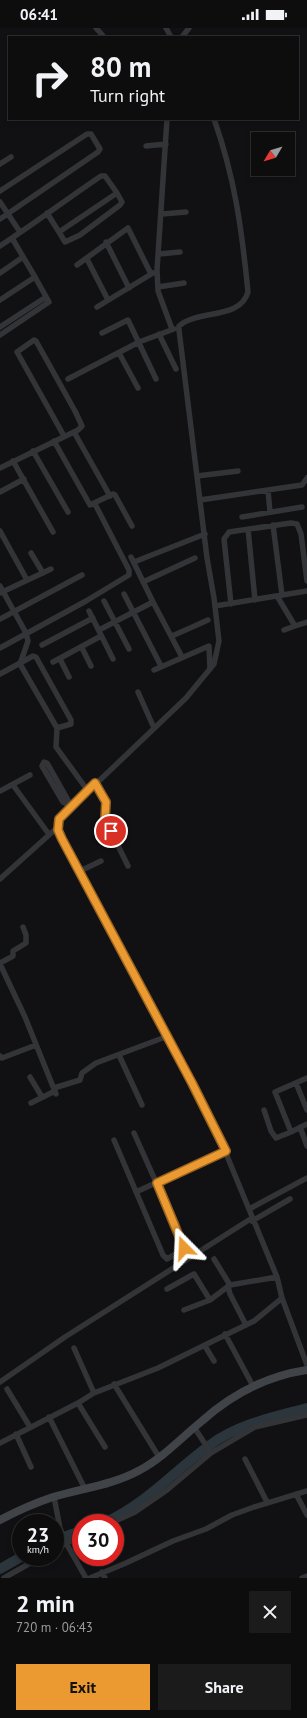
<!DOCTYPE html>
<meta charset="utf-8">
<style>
body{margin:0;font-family:"PT Sans",sans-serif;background:#1b1b1c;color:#f1f3f6;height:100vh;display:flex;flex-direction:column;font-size:15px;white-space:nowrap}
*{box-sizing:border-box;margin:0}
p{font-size:13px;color:#9a9c9e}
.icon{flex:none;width:22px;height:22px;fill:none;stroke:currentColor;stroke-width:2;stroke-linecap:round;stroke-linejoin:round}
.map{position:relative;height:1550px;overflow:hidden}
.drawer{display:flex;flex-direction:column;background:#0d0d0e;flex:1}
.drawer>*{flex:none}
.hud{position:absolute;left:8px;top:8px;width:291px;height:84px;border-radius:0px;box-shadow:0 2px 6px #0003,0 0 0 1px #2d2d2e;background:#0d0d0e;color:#f1f3f6;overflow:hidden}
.needle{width:26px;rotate:232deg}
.buttons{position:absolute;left:251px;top:104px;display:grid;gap:8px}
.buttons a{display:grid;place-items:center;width:44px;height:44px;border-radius:0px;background:#0d0d0e;box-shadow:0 2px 6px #0003,0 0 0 1px #2d2d2e;font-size:20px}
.speed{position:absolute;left:12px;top:1486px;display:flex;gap:8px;font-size:20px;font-weight:700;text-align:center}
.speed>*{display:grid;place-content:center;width:52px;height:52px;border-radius:50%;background:#0d0d0e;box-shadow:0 2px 6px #0003,0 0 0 1px #2d2d2e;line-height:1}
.speed small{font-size:10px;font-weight:400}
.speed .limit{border:6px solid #d22;background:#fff;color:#111}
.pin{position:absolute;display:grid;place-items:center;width:34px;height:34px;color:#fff;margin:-17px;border:2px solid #fff;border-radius:50%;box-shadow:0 1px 4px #0007}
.me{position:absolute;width:44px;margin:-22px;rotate:339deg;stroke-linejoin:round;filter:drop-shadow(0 0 3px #0008)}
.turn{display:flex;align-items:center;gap:14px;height:84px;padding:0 16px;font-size:18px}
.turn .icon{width:52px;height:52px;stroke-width:2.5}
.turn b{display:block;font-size:28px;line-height:34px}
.round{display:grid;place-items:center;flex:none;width:42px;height:42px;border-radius:0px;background:#1b1b1c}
.headline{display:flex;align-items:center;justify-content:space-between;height:68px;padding:0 16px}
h1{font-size:24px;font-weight:700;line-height:30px}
.action{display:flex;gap:8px;margin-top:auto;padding:8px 16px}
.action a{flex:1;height:46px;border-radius:0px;background:#eb9a31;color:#111;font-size:16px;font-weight:700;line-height:46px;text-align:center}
.action a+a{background:#1b1b1c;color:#f1f3f6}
.status{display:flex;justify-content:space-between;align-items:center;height:28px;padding:0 20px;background:#0d0d0e;direction:ltr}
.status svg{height:11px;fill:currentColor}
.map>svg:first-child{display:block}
</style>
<div class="status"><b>06:41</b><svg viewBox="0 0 49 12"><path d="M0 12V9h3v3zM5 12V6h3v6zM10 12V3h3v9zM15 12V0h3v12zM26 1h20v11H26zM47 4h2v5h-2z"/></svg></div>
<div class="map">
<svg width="307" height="1550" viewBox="0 0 307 1550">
<rect width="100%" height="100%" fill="#111113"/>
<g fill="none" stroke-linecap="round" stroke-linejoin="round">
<path stroke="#2b353b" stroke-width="10" d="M104,1495c41,-18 70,-52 106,-78 28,-21 64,-28 97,-37
M55,1512l26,-9
M0,1541l21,-12"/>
<path stroke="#323437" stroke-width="5.5" d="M96,0l8,9
M166,0l5,9
M182,9l7,-9
M167,91l-10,151 1,21 14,38
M214,91c21,59 28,112 34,173 -8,28 -49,17 -69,34v4l28,228 7,40 5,43 -5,23 -28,34 -127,121 -1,11 134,253 33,68 52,126 5,21 25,67
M146,118l20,-2
M0,136l11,-7
M0,163l87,-57h4l9,15 -2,3 -98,67
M0,174l20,30
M162,186l24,-2
M59,204l6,10 15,-7 40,-30 2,-3 -5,-9
M106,214l23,46
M0,218c34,-22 67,-47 101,-70h4l12,17 -58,39 -12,-19
M159,226l21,-2
M87,231l21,41
M77,237l51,-37 23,46
M0,245l23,-16
M158,259l26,-4
M0,272l35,-23 -23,-39
M97,279l56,-34
M0,299l46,-30
M102,305l26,-13 28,59
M159,306l17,35
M0,307l49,-33 -14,-25
M119,325l19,35
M68,351l71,-37 35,-13
M74,404l36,64
M54,413l36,64 23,-11 2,1 17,31
M33,423l35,61
M13,433l40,71
M0,440l78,-38 4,-4 -7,-15 -39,-70 -2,-1 -17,12 47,84
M197,448l41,-5
M268,462l2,22
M0,464l24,-13
M200,472l102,-15 5,-7
M242,489l60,-10
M273,497l9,70
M248,501l7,71
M0,503l27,49
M31,525l12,20
M134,534l71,-28
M143,554l52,-24
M0,558l26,47 2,8 -8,23 37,64 -1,19 32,44
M0,565l51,-24
M124,566l37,72
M277,568l18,30 12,-4
M104,573l25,48
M153,574l29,55
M231,576l-7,-65 5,-7 62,-9 6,1 4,10 6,47
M215,578l92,-15
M89,583l24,48
M0,591l82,-44
M99,602l54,-28 -22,-45
M284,602l11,-4
M172,608l36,-16
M42,617l51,-27
M0,620l86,-47 43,-26v-5l-34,-66
M82,620l9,18
M60,631l9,18
M53,634l48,-26
M154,642l55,-24 1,23
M0,646l33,-18 3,1 35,63v4l-14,4
M138,664l16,36
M44,734l3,1 21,37 -1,4 -4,-2 -21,-36z
M95,755l10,19v17l23,47
M13,757l35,48
M0,763l30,-16
M80,843l21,-10
M0,851l59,-53
M0,935l13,-7v-5l13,-8v-8l-3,-8
M0,936l25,53 31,77
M119,1027l23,50
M0,1028l2,2 34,-13
M30,1049l12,20
M307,1050l-32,14 16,40 16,-8
M296,1055l11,27
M54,1060l26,-8 2,-7 14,-10 72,-27
M31,1075l24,-12
M264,1082l7,21 5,7 15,-6
M300,1099l7,19
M114,1112l49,115 4,4 12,-7 6,-5 -51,-114
M136,1164l89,-41
M249,1181l58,-31
M252,1193l38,-22
M214,1231l16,26
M228,1258l2,8 16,31
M167,1261l27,-15 16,26
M184,1282l26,-10 20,-15 47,-8
M225,1306l28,52
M205,1318l9,15
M74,1320l20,45
M0,1354l65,-45 187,-119
M114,1356l45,73
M7,1361l23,38
M78,1375l27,44
M49,1389l36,72
M194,1399l17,26
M16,1406l15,33
M0,1415l78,-40 16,-10 64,-25 96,-47 28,-23
M245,1431l22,43
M296,1466l11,21
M54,1469l6,31 6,15 20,35
M111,1495l24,-11 32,-22 44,-37 44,-26 52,-12
M55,1521l26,-13
M72,1526l9,-4
M102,1544l3,6
M4,1550l37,-21
M90,1550l36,-15 47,-22 33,-12 26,-14 22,-8 53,-16
M302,1550l5,-2"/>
<path stroke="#404347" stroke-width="8" d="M0,1492c17,-9 35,-17 53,-23 30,-9 60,-12 87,-27 23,-12 42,-33 62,-49 30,-27 65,-45 105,-51"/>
</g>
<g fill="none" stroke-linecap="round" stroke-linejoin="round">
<g stroke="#996420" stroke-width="10">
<path id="route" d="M111,803l-6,-12 1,-17 -11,-19 -36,36 -1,11 4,9 130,244 34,68 -69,32 27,65"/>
</g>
<use href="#route" stroke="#eb9a31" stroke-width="7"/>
</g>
</svg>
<div class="buttons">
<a><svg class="needle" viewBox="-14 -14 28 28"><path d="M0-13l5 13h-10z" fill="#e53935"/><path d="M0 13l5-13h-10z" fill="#9a9c9e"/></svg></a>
</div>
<div class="speed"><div>23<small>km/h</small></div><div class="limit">30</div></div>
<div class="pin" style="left:111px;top:803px;background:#d93025"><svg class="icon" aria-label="arrive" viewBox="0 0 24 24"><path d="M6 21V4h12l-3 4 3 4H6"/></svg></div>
<svg class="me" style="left:184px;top:1220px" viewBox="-20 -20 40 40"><path d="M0-17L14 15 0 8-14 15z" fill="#eb9a31" stroke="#fff" stroke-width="4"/></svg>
<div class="hud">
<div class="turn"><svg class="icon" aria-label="right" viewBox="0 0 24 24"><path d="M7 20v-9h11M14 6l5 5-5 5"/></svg><div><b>80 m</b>Turn right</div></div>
</div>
</div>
<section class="drawer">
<div class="headline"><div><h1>2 min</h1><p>720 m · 06:43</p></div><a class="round"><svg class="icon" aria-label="close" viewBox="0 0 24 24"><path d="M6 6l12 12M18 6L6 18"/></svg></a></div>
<div class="action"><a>Exit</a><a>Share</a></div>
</section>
